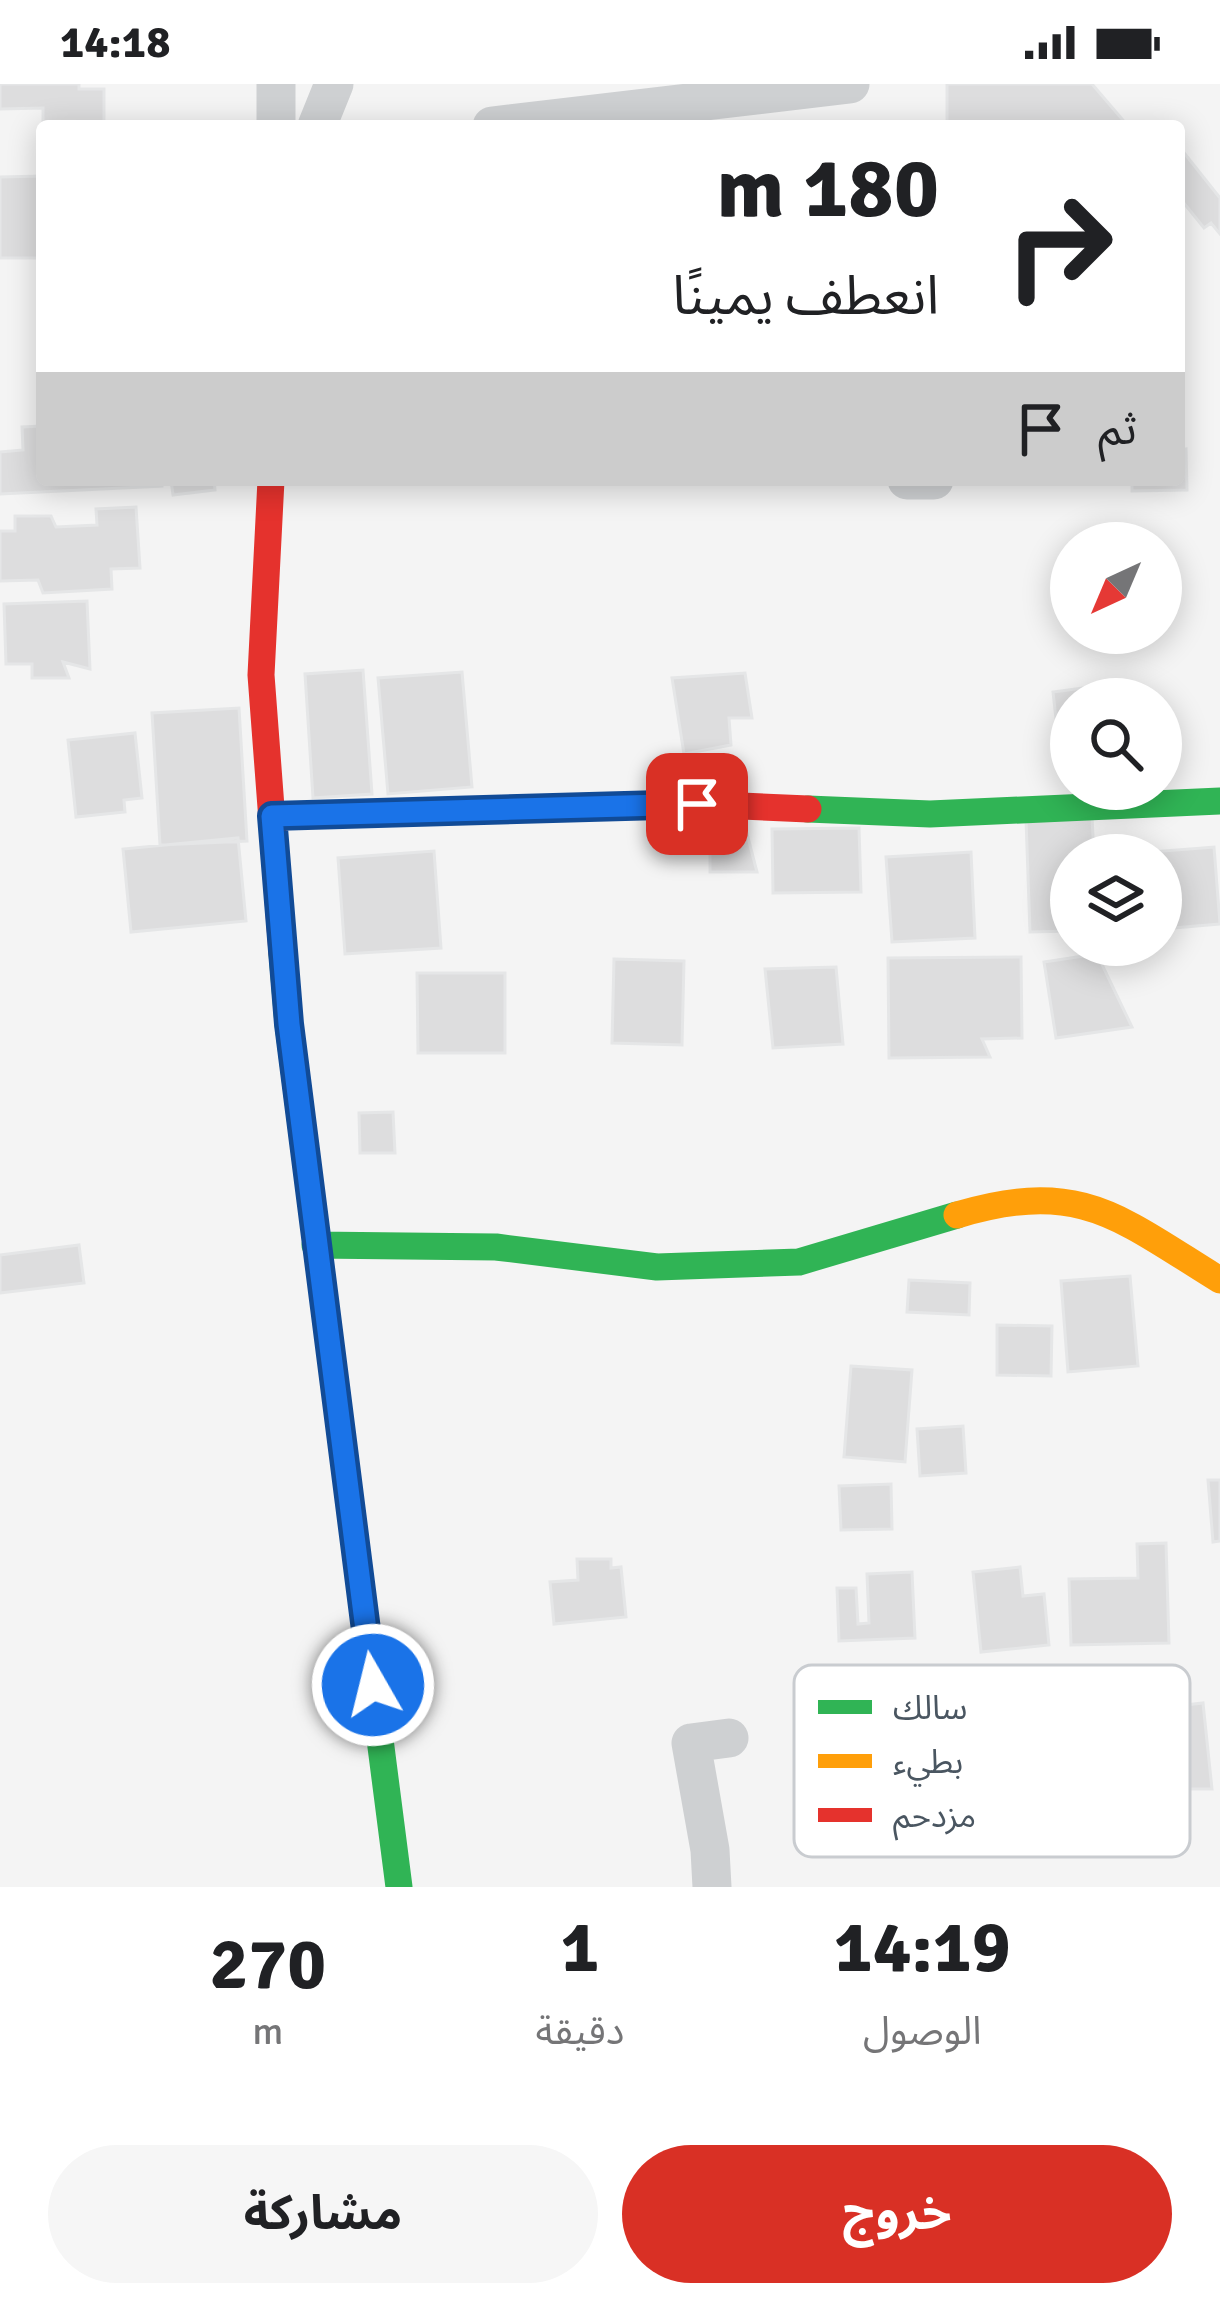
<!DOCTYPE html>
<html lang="ar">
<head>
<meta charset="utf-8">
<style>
	:root { --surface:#fff; --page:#f6f6f6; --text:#202124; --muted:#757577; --accent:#d93025 }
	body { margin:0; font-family:Signika,"Noto Sans Arabic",sans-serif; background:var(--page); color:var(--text); direction:rtl; height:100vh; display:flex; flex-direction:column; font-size:45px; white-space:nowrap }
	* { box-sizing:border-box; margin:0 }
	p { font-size:39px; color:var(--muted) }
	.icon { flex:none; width:66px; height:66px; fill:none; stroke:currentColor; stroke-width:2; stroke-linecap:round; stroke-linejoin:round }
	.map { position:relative; height:1803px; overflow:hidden; direction:ltr }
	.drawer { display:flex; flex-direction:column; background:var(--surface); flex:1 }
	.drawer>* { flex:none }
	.guide { position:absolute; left:36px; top:36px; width:1149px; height:366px; border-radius:12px; box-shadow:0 6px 30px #0003; direction:rtl; background:#fff; color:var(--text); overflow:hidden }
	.needle { width:78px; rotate:224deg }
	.fabs { position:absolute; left:1050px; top:438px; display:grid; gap:24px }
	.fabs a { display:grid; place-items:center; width:132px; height:132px; border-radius:50%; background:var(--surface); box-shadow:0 6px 30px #0003; font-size:60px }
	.pin { position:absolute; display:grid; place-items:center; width:102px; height:102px; color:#fff; margin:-51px; border-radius:24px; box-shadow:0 6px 18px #0006 }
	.me { position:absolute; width:132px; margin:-66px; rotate:352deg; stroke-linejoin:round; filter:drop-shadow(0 0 9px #0008) }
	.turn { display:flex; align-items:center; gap:42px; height:252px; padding:0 48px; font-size:54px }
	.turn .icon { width:156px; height:156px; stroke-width:2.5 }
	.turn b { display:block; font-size:84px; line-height:102px }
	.then { display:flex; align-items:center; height:114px; padding:0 48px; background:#0003; gap:24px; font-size:45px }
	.eta { display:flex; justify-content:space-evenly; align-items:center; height:204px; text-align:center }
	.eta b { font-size:72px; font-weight:700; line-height:84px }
	.button { display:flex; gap:24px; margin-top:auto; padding:24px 48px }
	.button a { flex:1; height:138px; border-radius:72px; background:var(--accent); color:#fff; font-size:48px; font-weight:700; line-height:138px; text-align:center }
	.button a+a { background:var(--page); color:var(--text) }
	.status { display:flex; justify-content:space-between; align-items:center; height:84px; padding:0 60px; background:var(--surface); direction:ltr }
	.status svg { height:33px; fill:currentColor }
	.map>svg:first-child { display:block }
</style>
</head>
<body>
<div class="status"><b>14:18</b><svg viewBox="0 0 49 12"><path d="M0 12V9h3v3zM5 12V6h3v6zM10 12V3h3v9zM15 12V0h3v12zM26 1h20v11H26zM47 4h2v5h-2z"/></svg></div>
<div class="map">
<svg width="1220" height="1803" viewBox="0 0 1220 1803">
	<rect width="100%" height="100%" fill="#f4f4f4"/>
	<path fill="#ddddde" stroke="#e5e6e7" stroke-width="3" d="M 0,0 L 79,0 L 79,5 L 104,5 L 104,42 L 43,42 L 43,24 L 0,25 Z
		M 947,0 L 1092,0 L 1128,42 L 947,42 Z
		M 1181,65 L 1220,114 L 1220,150 L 1211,139 L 1204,144 L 1179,113 Z
		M 42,92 L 42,174 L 0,174 L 0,93 Z
		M 42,342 L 42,396 L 162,396 L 162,402 L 0,410 L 0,368 L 23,366 L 22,343 Z
		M 1186,365 L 1187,406 L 1132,407 L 1132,396 L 1179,396 L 1179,366 Z
		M 171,396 L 214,396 L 215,406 L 173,411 Z
		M 136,423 L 140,484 L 111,485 L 112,505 L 43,509 L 38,496 L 0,497 L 0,447 L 15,447 L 15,432 L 51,432 L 56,443 L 97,441 L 96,425 Z
		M 87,517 L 90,585 L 63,578 L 69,594 L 32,594 L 32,580 L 6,580 L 4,520 Z
		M 363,586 L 372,710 L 313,714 L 305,590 Z
		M 462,588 L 472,703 L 388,710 L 378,594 Z
		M 745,589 L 752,634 L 729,634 L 731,661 L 684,670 L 672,594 Z
		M 1113,600 L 1114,612 L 1130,610 L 1130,615 L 1071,615 L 1071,678 L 1061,679 L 1053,608 Z
		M 239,624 L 247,757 L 160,761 L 152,629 Z
		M 135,649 L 142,714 L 124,716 L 125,728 L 76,733 L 68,656 Z
		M 1092,733 L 1094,771 L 1071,771 L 1071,847 L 1030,848 L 1026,735 Z
		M 696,738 L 744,738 L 757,788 L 710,788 L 710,753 L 696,753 Z
		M 859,744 L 861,808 L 773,809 L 772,745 Z
		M 238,754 L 246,837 L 131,848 L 123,765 Z
		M 1214,763 L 1220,840 L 1161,845 L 1161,771 L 1113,771 Z
		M 434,767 L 441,864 L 345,870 L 338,774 Z
		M 971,768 L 975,854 L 892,858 L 886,773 Z
		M 1097,870 L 1132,943 L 1056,954 L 1044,878 Z
		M 1021,873 L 1022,954 L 982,955 L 990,973 L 889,974 L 888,874 Z
		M 614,875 L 684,877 L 682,961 L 612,959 Z
		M 836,883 L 843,960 L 773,964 L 765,885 Z
		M 417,889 L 505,889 L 505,969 L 418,969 Z
		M 393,1028 L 395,1069 L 360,1069 L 359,1029 Z
		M 79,1161 L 84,1199 L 0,1209 L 0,1171 Z
		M 1130,1192 L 1138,1282 L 1068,1288 L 1061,1197 Z
		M 909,1196 L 970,1199 L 969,1231 L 907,1228 Z
		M 997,1241 L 1052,1242 L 1051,1292 L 997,1291 Z
		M 851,1282 L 912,1286 L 905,1378 L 844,1373 Z
		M 963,1342 L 966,1389 L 920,1392 L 917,1345 Z
		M 1208,1396 L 1220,1396 L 1220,1457 L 1213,1458 Z
		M 891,1400 L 892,1445 L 841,1446 L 839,1402 Z
		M 1166,1459 L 1169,1559 L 1071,1561 L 1069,1495 L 1138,1494 L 1137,1460 Z
		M 577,1475 L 611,1475 L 611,1484 L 621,1483 L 626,1533 L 554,1540 L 550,1498 L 578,1496 Z
		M 1020,1483 L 1023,1512 L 1044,1510 L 1049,1561 L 981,1568 L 973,1488 Z
		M 912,1488 L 915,1554 L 839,1557 L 837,1504 L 856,1504 L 858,1540 L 869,1539 L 867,1490 Z
		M 1203,1619 L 1212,1705 L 1140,1705 L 1124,1628 Z"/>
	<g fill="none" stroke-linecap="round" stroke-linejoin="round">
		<path stroke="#ced0d2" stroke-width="39" d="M 276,0 L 276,42
			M 317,42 L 334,0
			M 492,42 L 850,0
			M 907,396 L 934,396
			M 712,1803 L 710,1766 L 691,1659 L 729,1654"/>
		<path stroke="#30b455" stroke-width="27" d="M 808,725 L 930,730 L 1220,717
			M 282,869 L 288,940 L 399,1803
			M 315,1161 L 496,1163 L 657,1183 L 799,1178 L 957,1131"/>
		<path stroke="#ff9f0a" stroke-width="27" d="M 957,1131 C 1081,1094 1119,1134 1220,1196"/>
		<path stroke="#e5322d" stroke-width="27" d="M 271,396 L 261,591 L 282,869
			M 272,732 L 697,720 L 808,725"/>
	</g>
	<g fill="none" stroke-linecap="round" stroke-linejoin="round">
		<defs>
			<path id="route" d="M 373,1601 L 289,940 L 272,732 L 697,720"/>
		</defs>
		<use href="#route" stroke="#114b97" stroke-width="30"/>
		<use href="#route" stroke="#1a73e8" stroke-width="21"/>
	</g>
	<rect x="794" y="1581" width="396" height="192" rx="18" fill="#fff" stroke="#c9ccd0" stroke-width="3"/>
	<rect x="818" y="1616" width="54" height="14" fill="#30b455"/>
	<rect x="818" y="1670" width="54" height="14" fill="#ff9f0a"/>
	<rect x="818" y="1724" width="54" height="14" fill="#e5322d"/>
	<g font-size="33" fill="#4a5661">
		<text x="893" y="1635">سالك</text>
		<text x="893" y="1689">بطيء</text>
		<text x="893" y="1743">مزدحم</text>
	</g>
</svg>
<div class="fabs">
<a><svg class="needle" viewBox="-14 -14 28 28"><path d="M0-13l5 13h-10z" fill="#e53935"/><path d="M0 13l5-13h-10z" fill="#757577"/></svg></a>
<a><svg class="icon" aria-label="search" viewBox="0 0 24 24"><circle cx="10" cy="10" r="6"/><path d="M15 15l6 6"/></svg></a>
<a><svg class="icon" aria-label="layers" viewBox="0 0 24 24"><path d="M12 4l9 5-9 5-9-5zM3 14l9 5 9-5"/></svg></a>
</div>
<div class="pin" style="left:697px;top:720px;background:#d93025"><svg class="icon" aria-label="arrive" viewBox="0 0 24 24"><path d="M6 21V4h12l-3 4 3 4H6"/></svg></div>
<svg class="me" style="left:373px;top:1601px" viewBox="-20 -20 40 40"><circle r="17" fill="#1a73e8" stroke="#fff" stroke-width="3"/><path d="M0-11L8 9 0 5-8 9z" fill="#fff"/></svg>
<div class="guide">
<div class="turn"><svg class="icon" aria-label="right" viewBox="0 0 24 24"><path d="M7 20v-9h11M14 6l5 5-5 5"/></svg><div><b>180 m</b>انعطف يمينًا</div></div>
<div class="then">ثم<svg class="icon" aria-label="arrive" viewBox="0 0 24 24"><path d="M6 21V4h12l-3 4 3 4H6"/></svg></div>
</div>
</div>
<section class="drawer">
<div class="eta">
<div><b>14:19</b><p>الوصول</p></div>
<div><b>1</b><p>دقيقة</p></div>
<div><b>270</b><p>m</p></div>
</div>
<div class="button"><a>خروج</a><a>مشاركة</a></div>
</section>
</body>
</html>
